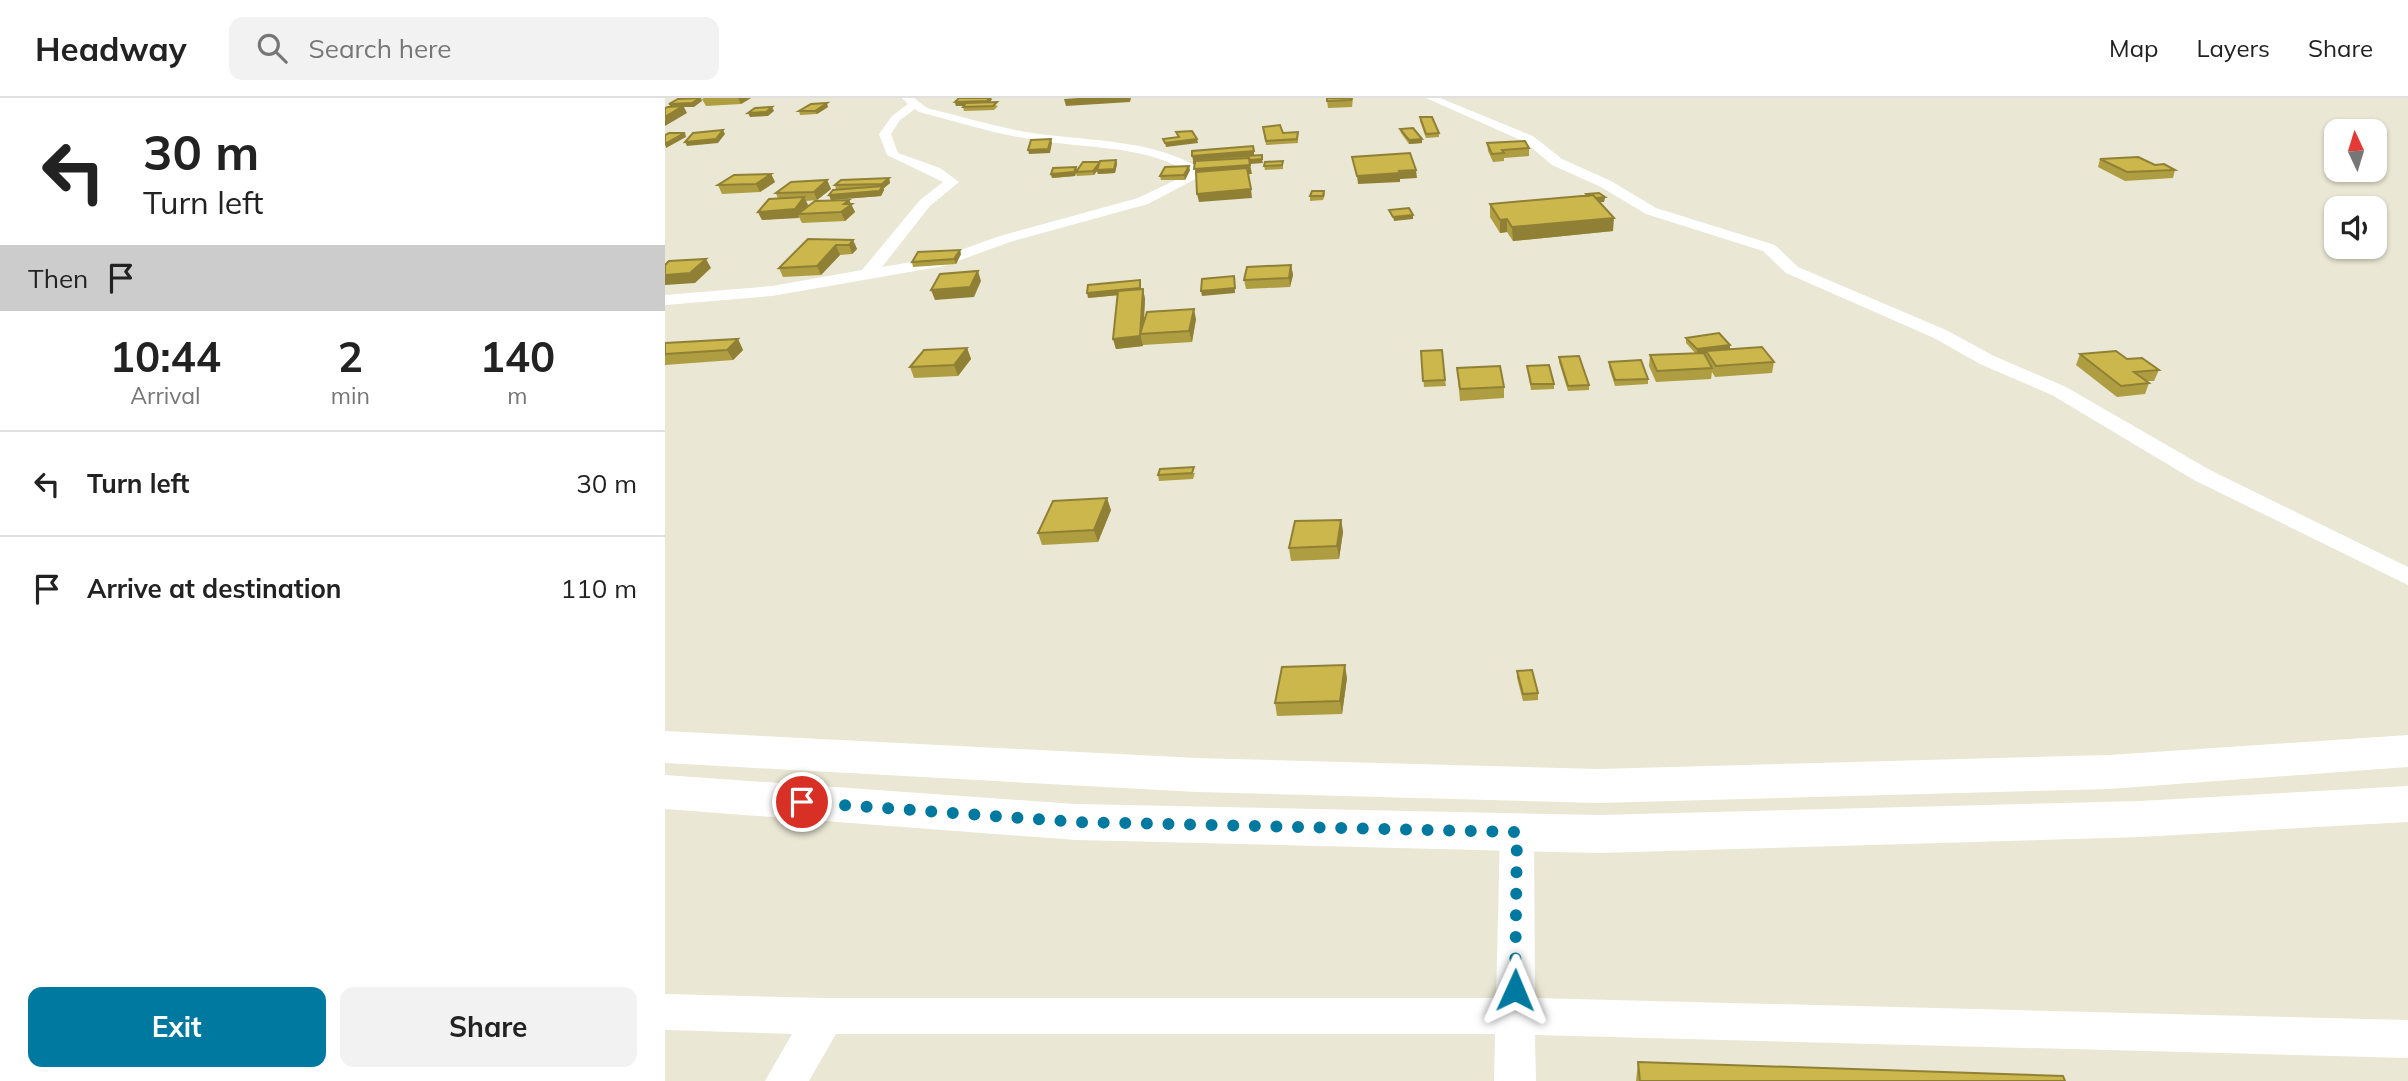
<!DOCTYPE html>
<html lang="en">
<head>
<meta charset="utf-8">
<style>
	:root { --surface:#fff; --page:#f2f2f2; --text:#222; --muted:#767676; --line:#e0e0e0; --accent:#0079a1 }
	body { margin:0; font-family:Mulish,sans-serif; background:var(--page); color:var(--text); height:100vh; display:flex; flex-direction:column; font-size:26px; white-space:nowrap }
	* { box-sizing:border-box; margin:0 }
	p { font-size:23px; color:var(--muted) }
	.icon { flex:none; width:38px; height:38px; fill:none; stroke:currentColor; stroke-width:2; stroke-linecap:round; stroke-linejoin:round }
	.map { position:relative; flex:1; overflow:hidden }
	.details { display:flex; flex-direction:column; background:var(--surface); width:665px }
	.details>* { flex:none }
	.banner { background:#fff; color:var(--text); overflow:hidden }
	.needle { width:46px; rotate:356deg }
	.fabs { position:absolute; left:1659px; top:21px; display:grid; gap:14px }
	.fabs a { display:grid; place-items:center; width:63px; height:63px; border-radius:14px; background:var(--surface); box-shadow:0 2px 5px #0004; font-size:35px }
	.pin { position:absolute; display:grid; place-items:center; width:60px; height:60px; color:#fff; margin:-30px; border:4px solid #fff; border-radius:50%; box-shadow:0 2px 7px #0007 }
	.me { position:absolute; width:77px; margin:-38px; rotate:1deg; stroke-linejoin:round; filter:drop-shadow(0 0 5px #0008) }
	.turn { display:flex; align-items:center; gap:24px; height:147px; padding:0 28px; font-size:32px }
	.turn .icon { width:91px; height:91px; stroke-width:2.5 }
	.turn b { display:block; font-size:49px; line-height:60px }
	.then { display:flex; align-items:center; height:66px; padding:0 28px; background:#0003; gap:14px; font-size:26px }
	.eta { display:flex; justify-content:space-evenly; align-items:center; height:119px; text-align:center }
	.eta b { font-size:42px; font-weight:700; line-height:49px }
	.cta { display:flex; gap:14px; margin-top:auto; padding:14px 28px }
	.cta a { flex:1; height:80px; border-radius:14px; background:var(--accent); color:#fff; font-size:28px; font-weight:700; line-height:80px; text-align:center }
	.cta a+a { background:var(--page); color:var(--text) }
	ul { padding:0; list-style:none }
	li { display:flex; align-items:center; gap:21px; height:105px; padding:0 28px; border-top:2px solid var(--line) }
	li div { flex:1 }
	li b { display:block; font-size:26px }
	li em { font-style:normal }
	header { display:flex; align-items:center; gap:42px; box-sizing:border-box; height:98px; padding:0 35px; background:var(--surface); border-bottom:2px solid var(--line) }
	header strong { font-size:33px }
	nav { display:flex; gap:38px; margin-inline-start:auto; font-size:24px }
	.search { width:490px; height:63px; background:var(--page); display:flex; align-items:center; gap:18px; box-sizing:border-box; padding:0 24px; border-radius:14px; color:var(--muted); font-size:26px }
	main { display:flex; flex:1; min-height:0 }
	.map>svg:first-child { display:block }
</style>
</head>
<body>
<header>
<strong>Headway</strong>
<div class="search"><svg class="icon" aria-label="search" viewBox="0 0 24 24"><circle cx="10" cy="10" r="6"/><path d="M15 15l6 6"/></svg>Search here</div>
<nav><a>Map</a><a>Layers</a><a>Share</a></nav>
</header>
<main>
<section class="details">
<div class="banner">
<div class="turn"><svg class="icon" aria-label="left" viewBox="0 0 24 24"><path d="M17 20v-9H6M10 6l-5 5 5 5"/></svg><div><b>30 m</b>Turn left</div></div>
<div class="then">Then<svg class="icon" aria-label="arrive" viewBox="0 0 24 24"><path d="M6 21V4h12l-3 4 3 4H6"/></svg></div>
</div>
<div class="eta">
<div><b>10:44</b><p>Arrival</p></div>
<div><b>2</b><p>min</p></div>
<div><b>140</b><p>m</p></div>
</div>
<ul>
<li><svg class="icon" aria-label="left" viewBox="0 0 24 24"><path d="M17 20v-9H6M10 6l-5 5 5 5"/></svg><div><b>Turn left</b></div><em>30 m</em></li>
<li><svg class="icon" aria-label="arrive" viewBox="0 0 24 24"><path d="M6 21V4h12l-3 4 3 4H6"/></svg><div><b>Arrive at destination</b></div><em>110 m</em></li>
</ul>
<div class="cta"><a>Exit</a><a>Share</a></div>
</section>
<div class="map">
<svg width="1743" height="983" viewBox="0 0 1743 983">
	<rect width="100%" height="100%" fill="#eae7d4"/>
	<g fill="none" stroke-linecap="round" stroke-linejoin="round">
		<path fill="#fff" fill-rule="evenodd" d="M 237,0 L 249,0 L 262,10 C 295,18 328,28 361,34 C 416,43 483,40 533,69 L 534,79 L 483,106 L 345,144 L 279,168 L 107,198 L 0,207 L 0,197 L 107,188 L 197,172 L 255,102 L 278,84 L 222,57 L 214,36 L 227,18 L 243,6 ZM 250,11 L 254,14 C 289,23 323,34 359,40 C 410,51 475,45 521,73 L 521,77 L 473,100 L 335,138 L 276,159 L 217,169 L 265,108 L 294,84 L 275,70 L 233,55 L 226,36 L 235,22 Z
			M 761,0 L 775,0 L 868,38 L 897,61 L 946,83 L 991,110 L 1110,147 L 1133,169 L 1281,232 L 1329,258 L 1401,289 L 1545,372 L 1743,469 L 1743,487 L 1529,382 L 1387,297 L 1315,266 L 1269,240 L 1121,175 L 1098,153 L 981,116 L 936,89 L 887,67 L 860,44 Z
			M 852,721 L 864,725 L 869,734 L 870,900 L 1743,922 L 1743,960 L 870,937 L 871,983 L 829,983 L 830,936 L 171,936 L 144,983 L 100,983 L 127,936 L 0,932 L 0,896 L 160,900 L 831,900 L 835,734 L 840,725 Z"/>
		<path fill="#fff" fill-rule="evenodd" d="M 0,633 L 532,660 L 933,671 L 1444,657 L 1743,637 L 1743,669 L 1444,691 L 933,705 L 532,694 L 0,665 Z
			M 0,677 L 411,706 L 934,717 L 1475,703 L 1743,688 L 1743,724 L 1475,739 L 934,755 L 411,742 L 0,711 Z"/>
	</g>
	<path fill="#af9d41" d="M 39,0 L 86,0 L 76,6 L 41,8 L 37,1 Z
		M 688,0 L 687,9 L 663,10 L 662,3 Z
		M 327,1 L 324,5 L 333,8 L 329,12 L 299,13 L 298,9 L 299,8 L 291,8 L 290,4 Z
		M 163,9 L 152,16 L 135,17 L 134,13 Z
		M 755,19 L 774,35 L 774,39 L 761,40 L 755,23 Z
		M 598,29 L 633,38 L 633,45 L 601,47 Z
		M 735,31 L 757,41 L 757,45 L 744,46 L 736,35 Z
		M 822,45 L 864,50 L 864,58 L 839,60 L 839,63 L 828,64 L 823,53 Z
		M 1435,61 L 1510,72 L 1508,80 L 1460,83 L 1433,69 Z
		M 451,62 L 452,66 L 450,75 L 433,76 L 432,73 L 429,77 L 412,78 L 411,76 L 410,78 L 387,80 L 386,76 L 411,69 L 412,72 Z
		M 618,63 L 618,71 L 600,72 L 599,68 Z
		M 525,72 L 520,82 L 496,82 L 495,78 Z
		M 106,76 L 110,84 L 95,94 L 57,96 L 53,87 Z
		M 224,80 L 225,85 L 219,90 L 219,92 L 216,98 L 166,102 L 164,97 L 171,91 L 170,87 Z
		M 162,82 L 166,91 L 152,102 L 141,103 L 143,107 L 141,109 L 184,102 L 190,114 L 180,123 L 137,125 L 134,119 L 97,122 L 93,114 L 113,101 L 111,95 Z
		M 659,93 L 660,97 L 658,102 L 645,103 L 645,98 Z
		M 921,96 L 940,99 L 939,104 L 935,104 L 948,133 L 848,143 L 842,134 L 835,135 L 825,119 L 825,106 L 921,98 Z
		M 143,141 L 188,142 L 192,151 L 187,156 L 175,157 L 156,177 L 118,179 L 114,170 Z
		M 296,156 L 291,166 L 248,169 L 247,164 Z
		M 626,167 L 628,177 L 625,189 L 581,191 L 579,182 Z
		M 475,182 L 476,191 L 478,191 L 480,201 L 479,224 L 531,221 L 527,244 L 478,247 L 478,246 L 478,248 L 451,251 L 448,241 L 453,197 L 423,200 Z
		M 1021,240 L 1109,264 L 1107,275 L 1050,279 L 1047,274 L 1046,281 L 991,284 L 984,268 L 985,257 L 1030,255 L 1021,245 Z
		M 73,241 L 78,252 L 68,262 L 0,267 L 0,245 Z
		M 302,250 L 306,261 L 293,278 L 249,280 L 245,269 Z
		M 756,253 L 780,282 L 781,288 L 759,289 Z
		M 1415,256 L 1462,261 L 1494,272 L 1489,283 L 1481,283 L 1484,285 L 1480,296 L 1452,299 L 1411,267 Z
		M 894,259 L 924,287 L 924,292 L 903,293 L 894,264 Z
		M 944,264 L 983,281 L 983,286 L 950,288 L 944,269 Z
		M 862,268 L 889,286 L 889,291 L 866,292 Z
		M 792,270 L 839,289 L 839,300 L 795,303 Z
		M 530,375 L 528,381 L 494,383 L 493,377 Z
		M 446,412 L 433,444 L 377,447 L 373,435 Z
		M 676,422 L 678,434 L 674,461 L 626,463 L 624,450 Z
		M 852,573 L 873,595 L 873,602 L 858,603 L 852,580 Z
		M 682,580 L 677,616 L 612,618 L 610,605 Z
		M 973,964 L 1400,983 L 971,983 Z"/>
	<path fill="#8f8035" d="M 36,0 L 37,3 L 29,9 L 19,9 L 22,15 L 0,28 L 0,19 L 6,10 L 4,6 Z
		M 73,0 L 86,0 L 76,6 Z
		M 324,0 L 326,0 L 327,1 L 323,7 L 291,8 L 290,4 Z
		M 413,0 L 466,0 L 465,4 L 401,8 L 399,1 Z
		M 162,5 L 163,9 L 152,16 L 150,13 Z
		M 107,9 L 109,13 L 103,18 L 85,19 L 83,15 Z
		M 58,32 L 60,36 L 53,45 L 22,48 L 20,44 Z
		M 20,35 L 21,39 L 1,50 L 0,46 Z
		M 386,41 L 387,45 L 385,55 L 364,56 L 363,52 Z
		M 532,41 L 533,45 L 501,49 L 500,45 Z
		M 757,41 L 757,45 L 744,46 L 744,42 Z
		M 589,53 L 589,57 L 528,62 L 527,58 Z
		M 597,61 L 598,65 L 585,66 L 587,76 L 531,79 L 529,65 Z
		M 451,62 L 452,66 L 450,75 L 433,76 L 432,73 L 429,77 L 428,73 L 435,64 Z
		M 524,68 L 525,72 L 520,82 L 519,77 Z
		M 411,69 L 412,73 L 411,74 L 410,78 L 387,80 L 386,76 Z
		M 751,72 L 752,80 L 735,81 L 735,84 L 693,86 L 692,78 Z
		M 106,76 L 110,84 L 95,94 L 91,86 Z
		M 224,80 L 225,85 L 219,90 L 217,86 Z
		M 162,82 L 166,91 L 152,102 L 149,94 Z
		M 218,88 L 219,92 L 216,98 L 166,102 L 164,97 Z
		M 586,91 L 587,100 L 534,104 L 532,96 Z
		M 139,99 L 143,107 L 136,116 L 133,116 L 134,120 L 97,122 L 93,114 Z
		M 940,99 L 939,104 L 927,105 L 927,101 Z
		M 184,102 L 190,114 L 180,123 L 176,114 L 179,106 Z
		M 748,117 L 748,121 L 729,123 L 728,119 Z
		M 949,120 L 948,133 L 848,143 L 847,129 Z
		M 842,121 L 842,134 L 835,135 L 835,122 Z
		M 188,142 L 192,151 L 187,156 L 184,147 Z
		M 171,147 L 175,157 L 156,177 L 152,168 Z
		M 295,152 L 296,156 L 291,166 L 289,161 Z
		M 41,161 L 46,170 L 30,185 L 0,187 L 0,177 Z
		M 626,167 L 628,177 L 625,189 L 624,180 Z
		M 313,173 L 316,183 L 309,199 L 270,202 L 266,192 Z
		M 569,178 L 570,195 L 537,198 L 536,193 Z
		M 475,182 L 476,195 L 423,200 L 422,195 Z
		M 478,191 L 480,201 L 478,236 L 475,236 L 478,248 L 451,251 L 448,241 Z
		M 529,211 L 531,221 L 527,244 L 524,233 Z
		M 73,241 L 78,252 L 68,262 L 62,252 Z
		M 1065,247 L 1065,252 L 1041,253 L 1041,255 L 1032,257 L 1032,251 Z
		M 302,250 L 306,261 L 293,278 L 289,267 Z
		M 442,400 L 446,412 L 433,444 L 429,432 Z
		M 676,422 L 678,434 L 674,461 L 672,448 Z
		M 680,567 L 682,580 L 677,616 L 675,603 Z"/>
	<path fill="#ccb74c" stroke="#8f8035" stroke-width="2" d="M 35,0 L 27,5 L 4,6 L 13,1 Z
		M 294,0 L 324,0 L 322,3 L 290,4 Z
		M 662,0 L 687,0 L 686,2 L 662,3 Z
		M 332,4 L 328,8 L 298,9 L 301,5 Z
		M 162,5 L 150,13 L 134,13 L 146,6 Z
		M 18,8 L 0,19 L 0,10 L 3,9 Z
		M 107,9 L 101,14 L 83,15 L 90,10 Z
		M 755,19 L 767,19 L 774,35 L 761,36 Z
		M 615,27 L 618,35 L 633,34 L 632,41 L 601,43 L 598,29 Z
		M 748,30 L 757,41 L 744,42 L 735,31 Z
		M 58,32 L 51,41 L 20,44 L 28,35 Z
		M 527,33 L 532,41 L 500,45 L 498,41 L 514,39 L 511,34 Z
		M 4,35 L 20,35 L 0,46 L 0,37 Z
		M 386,41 L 383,51 L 363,52 L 366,42 Z
		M 860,43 L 864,50 L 837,52 L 839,55 L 827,56 L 822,45 Z
		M 588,48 L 589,53 L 527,58 L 527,53 Z
		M 745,55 L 751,72 L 734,73 L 735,75 L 692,78 L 687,59 Z
		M 597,57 L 597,61 L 585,62 L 584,60 L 530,63 L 530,65 L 529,65 L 529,61 Z
		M 1473,59 L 1490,67 L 1499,66 L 1510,72 L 1462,74 L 1435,61 Z
		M 584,60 L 585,67 L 529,71 L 530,63 Z
		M 451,62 L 449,71 L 432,72 L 435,63 Z
		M 618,63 L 617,67 L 599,68 L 600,64 Z
		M 418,64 L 435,64 L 428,73 L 411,74 Z
		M 524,68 L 519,77 L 495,78 L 500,69 Z
		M 411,69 L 409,74 L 386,76 L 388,70 Z
		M 582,70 L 586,91 L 532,96 L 531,74 Z
		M 106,76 L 91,86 L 53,87 L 69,77 Z
		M 224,80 L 217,86 L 170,87 L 176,82 Z
		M 162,82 L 149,94 L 111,95 L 126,84 Z
		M 218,88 L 214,93 L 164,97 L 168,92 Z
		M 647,93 L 659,93 L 658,98 L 645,98 Z
		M 934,95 L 940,99 L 931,100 L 928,97 L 923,98 L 921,96 Z
		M 928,97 L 949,120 L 847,129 L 842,121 L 835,122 L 825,106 Z
		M 139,99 L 130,111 L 93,114 L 104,101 Z
		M 184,102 L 179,106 L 187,106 L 176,114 L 133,116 L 150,103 Z
		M 744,110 L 748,117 L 728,119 L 724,112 Z
		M 143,141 L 188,142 L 184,147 L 171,147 L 152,168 L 114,170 Z
		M 295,152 L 289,161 L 247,164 L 253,154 Z
		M 41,161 L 25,175 L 0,177 L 0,167 L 4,163 Z
		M 626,167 L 624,180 L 579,182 L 582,169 Z
		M 313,173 L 305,189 L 266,192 L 275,176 Z
		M 569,178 L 570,190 L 536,193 L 537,181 Z
		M 475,182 L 475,190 L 422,195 L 423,187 Z
		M 478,191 L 475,238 L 448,241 L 453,193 Z
		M 529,211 L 524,233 L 475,236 L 482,214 Z
		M 1054,235 L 1065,247 L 1032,251 L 1021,240 Z
		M 73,241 L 62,252 L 0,256 L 0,245 Z
		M 1097,249 L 1109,264 L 1051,268 L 1041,253 Z
		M 302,250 L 289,267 L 245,269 L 259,252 Z
		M 777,252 L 780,282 L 758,283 L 756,253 Z
		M 1451,253 L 1462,261 L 1477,260 L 1494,272 L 1469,274 L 1484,285 L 1456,288 L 1415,256 Z
		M 1039,255 L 1047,270 L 992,273 L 985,257 Z
		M 914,258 L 924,287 L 903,288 L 894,259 Z
		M 976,262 L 983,281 L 950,282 L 944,264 Z
		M 884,267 L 889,286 L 866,286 L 862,268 Z
		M 835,268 L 839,289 L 795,291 L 792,270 Z
		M 529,369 L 527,375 L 493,377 L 495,371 Z
		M 442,400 L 429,432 L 373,435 L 388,403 Z
		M 676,422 L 672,448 L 624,450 L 630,423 Z
		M 680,567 L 675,603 L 610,605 L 617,569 Z
		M 867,572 L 873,595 L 858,596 L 852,573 Z
		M 973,964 L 1398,978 L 1400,983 L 975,983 Z"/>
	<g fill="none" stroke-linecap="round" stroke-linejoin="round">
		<path stroke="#0079a1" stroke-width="12" stroke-dasharray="0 21.6" d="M 137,704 L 411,724 L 852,734 L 850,892"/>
	</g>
</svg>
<div class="fabs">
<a><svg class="needle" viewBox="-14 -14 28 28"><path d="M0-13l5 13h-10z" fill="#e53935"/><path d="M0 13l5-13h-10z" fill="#767676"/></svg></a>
<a><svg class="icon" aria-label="sound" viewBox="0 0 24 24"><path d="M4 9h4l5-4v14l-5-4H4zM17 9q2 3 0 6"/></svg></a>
</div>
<div class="pin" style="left:137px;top:704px;background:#d93025"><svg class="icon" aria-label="arrive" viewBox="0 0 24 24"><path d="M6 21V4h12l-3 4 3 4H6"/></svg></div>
<svg class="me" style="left:850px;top:892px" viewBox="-20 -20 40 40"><path d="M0-17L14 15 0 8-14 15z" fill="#0079a1" stroke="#fff" stroke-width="4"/></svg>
</div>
</main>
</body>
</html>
